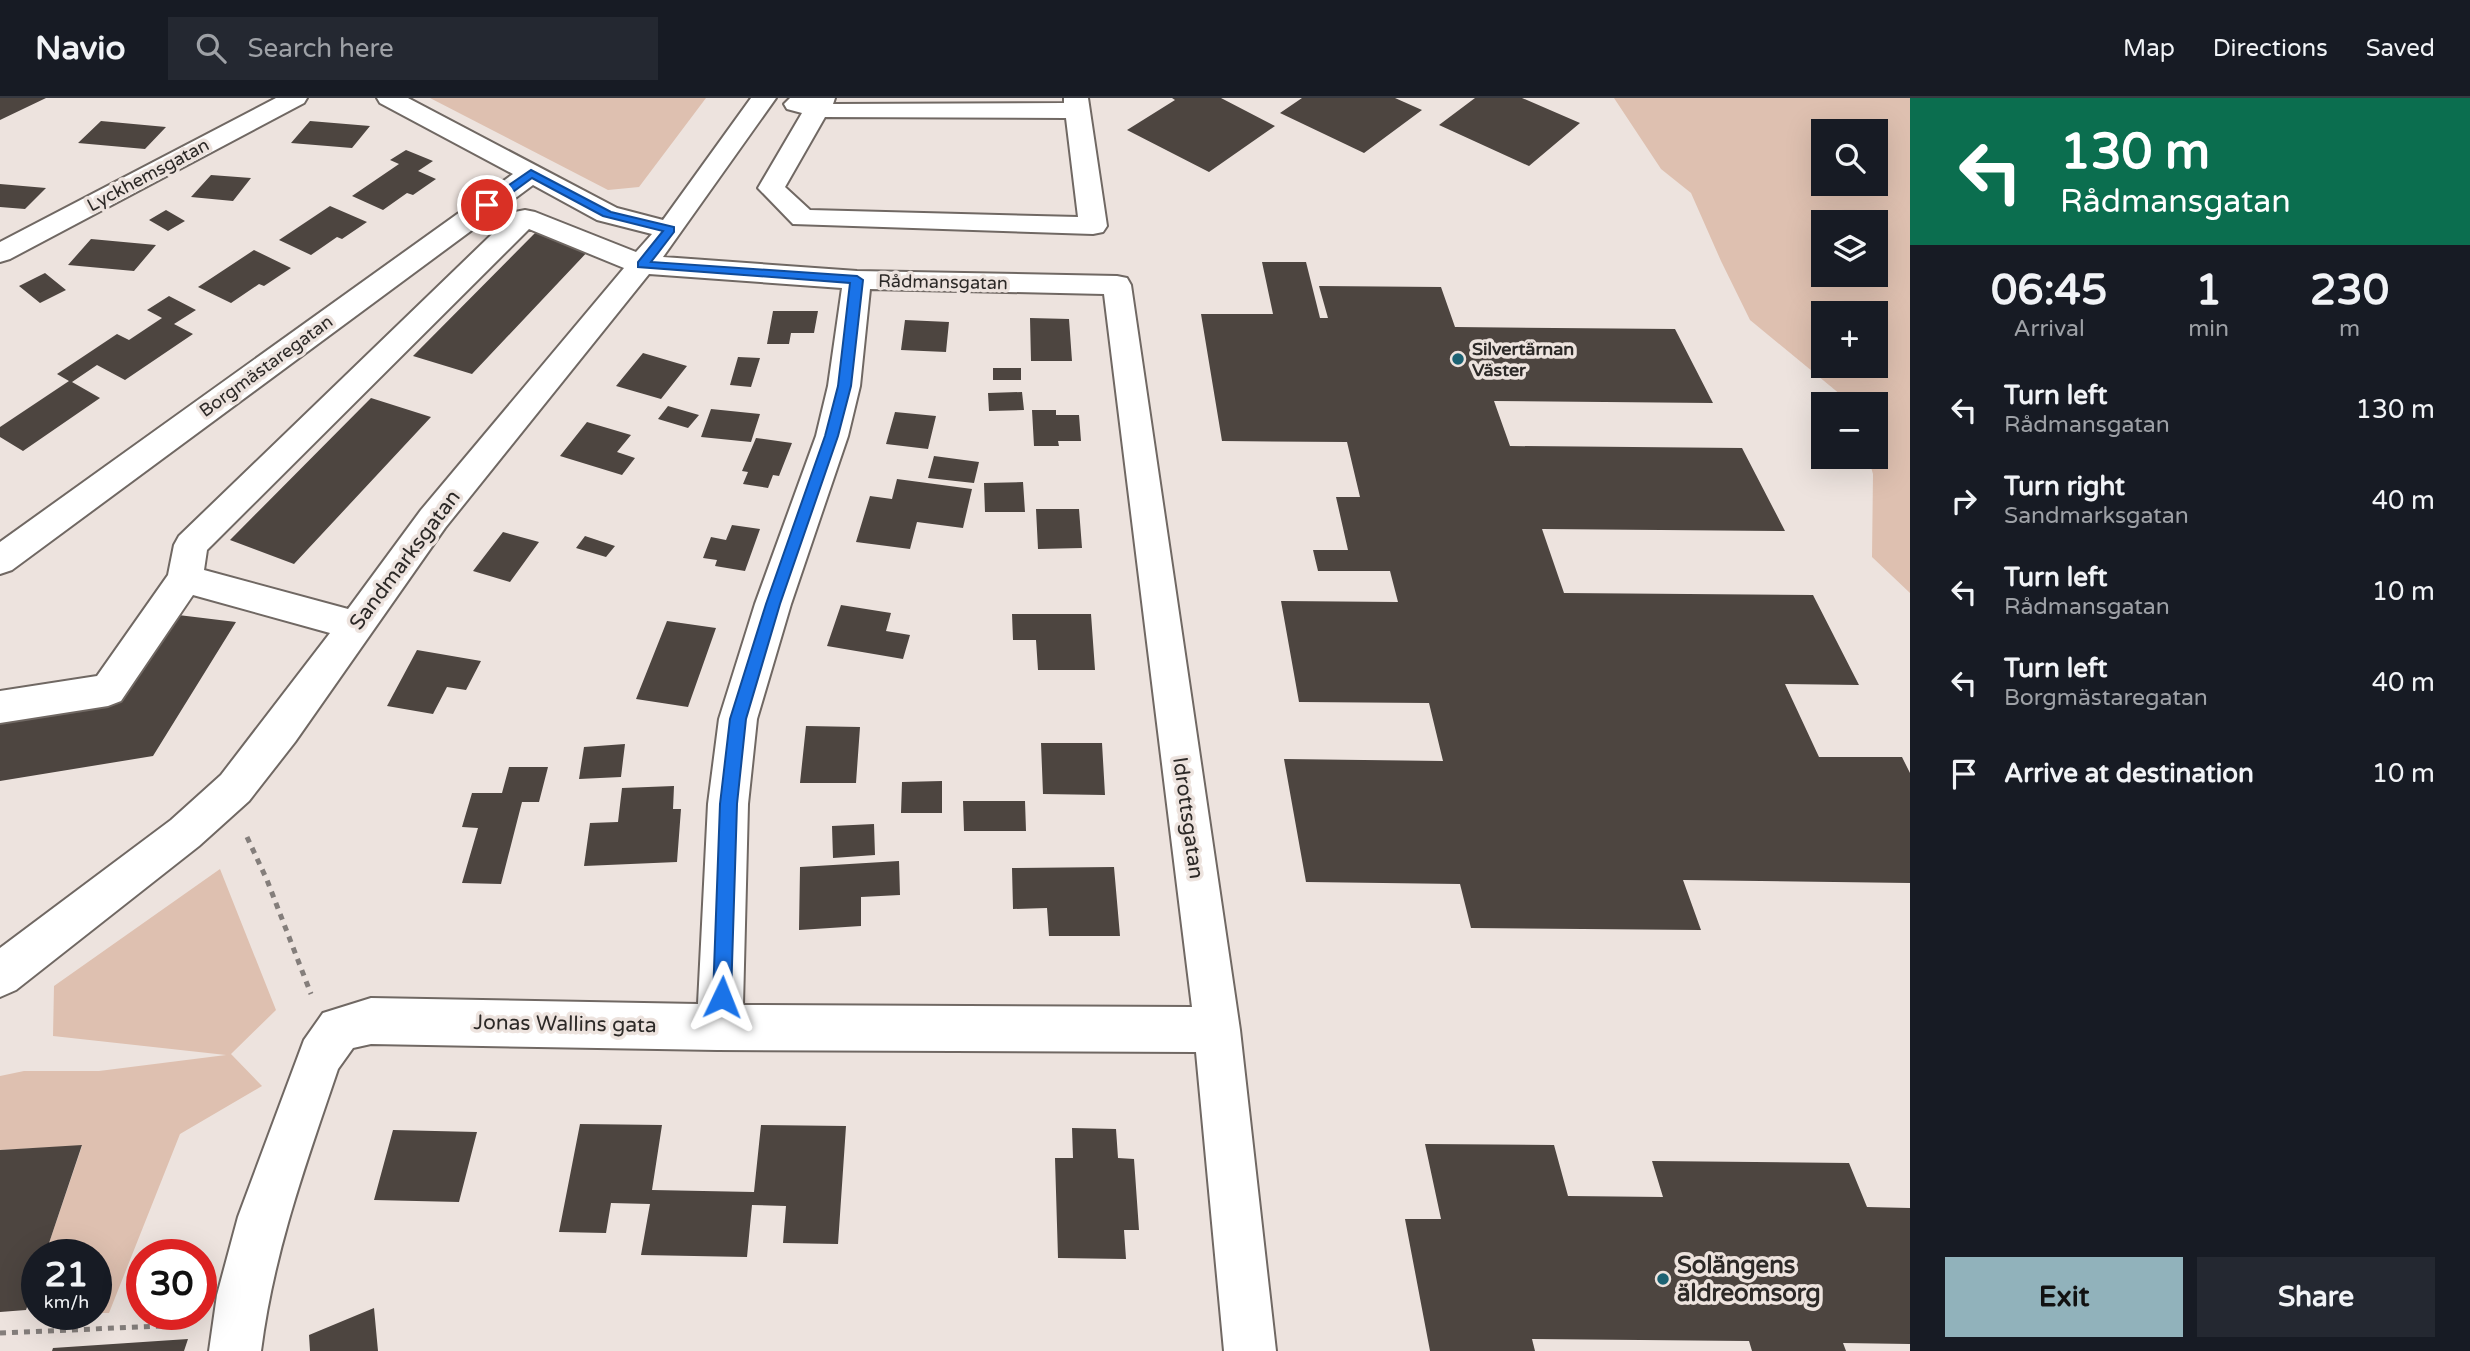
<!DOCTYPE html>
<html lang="en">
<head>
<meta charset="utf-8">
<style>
	:root { --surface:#171b24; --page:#242831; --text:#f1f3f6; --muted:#9ea1a6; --line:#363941; --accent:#91b2bb }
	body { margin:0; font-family:"Varela Round",sans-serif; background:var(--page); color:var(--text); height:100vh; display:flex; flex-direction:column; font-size:26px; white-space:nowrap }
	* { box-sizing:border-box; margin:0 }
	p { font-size:23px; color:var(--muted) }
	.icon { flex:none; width:38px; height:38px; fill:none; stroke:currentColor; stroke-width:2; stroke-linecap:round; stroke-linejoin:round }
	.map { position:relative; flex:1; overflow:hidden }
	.drawer { display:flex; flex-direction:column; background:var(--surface); width:560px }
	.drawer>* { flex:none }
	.hud { background:#0b6e4f; color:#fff; overflow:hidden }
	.buttons { position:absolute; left:1811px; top:21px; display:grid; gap:14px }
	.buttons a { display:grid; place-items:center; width:77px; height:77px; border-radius:0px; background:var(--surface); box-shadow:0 7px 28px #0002; font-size:35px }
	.speed { position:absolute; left:21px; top:1141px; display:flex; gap:14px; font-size:35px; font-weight:700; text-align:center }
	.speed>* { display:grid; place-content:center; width:91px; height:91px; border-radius:50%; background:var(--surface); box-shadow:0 7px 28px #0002; line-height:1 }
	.speed small { font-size:18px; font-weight:400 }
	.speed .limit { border:10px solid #d22; background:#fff; color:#111 }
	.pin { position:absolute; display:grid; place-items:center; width:60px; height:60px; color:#fff; margin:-30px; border:4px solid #fff; border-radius:50%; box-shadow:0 2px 7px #0007 }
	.me { position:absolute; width:77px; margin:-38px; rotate:2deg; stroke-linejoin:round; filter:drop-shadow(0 0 5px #0008) }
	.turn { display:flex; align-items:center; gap:24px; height:147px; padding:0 35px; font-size:32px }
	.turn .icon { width:91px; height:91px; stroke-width:2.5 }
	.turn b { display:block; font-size:49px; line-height:60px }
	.eta { display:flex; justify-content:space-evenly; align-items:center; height:119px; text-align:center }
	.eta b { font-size:42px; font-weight:700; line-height:49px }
	.primary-button { display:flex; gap:14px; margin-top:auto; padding:14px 35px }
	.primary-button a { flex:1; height:80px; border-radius:0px; background:var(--accent); color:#111; font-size:28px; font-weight:700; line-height:80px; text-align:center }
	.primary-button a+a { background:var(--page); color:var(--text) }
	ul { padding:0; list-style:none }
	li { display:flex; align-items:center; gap:21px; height:91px; padding:0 35px }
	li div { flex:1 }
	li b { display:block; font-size:26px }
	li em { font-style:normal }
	header { display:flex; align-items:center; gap:42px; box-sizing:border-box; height:98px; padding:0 35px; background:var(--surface); border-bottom:2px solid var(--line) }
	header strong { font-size:33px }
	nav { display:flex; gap:38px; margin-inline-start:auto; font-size:24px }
	.search { width:490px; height:63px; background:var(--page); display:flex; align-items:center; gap:18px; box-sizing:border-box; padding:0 24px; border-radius:0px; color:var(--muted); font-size:26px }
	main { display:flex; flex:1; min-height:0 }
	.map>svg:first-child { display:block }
</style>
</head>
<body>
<header>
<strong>Navio</strong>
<div class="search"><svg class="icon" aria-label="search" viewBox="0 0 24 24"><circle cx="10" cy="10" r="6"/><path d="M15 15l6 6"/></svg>Search here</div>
<nav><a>Map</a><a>Directions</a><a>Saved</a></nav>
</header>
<main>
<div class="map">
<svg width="1910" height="1253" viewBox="0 0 1910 1253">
	<rect width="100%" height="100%" fill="#ede3de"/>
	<path fill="#dec0b0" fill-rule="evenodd" d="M 430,0 L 706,0 L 639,89 L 608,92 Z
		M 1614,0 L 1910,0 L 1910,495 L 1872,459 L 1873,376 L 1868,359 L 1876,359 L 1876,306 L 1852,306 L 1750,222 L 1721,163 L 1691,95 L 1661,71 ZM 1876,33 L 1876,86 L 1824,86 L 1824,33 ZM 1824,124 L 1876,124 L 1876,177 L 1824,177 ZM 1876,215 L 1876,268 L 1824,268 L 1824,215 Z
		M 220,771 L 276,912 L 231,956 L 262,988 L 180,1036 L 109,1215 L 96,1215 L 96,1157 L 45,1157 L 82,1048 L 0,1052 L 0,978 L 24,973 L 99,973 L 226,957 L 53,938 L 54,888 Z"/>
	<path fill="#4d4540" d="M 0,0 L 46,0 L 0,22 Z
		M 1172,0 L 1221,0 L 1275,28 L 1209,74 L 1127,32 L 1175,2 Z
		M 1302,0 L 1395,0 L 1422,12 L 1364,55 L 1280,15 Z
		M 1475,0 L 1522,0 L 1580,25 L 1529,68 L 1439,27 Z
		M 101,23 L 166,29 L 145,51 L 78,45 Z
		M 310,23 L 370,28 L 352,50 L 291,45 Z
		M 406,52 L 433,63 L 418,73 L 436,81 L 413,97 L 407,95 L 383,112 L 352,98 L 399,66 L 390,62 Z
		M 211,77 L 251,80 L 233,103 L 191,99 Z
		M 0,86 L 46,90 L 25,111 L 0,109 Z
		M 330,108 L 367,124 L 342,141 L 337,139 L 311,157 L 279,142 Z
		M 166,112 L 185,123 L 168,133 L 149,122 Z
		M 536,134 L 592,149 L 472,276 L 413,258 Z
		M 91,141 L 156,147 L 134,173 L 68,167 Z
		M 254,152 L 291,170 L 264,188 L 259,186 L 231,205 L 198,189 Z
		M 1262,164 L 1306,164 L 1320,220 L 1328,220 L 1319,188 L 1441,189 L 1455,229 L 1675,231 L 1713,305 L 1494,303 L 1510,348 L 1742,350 L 1785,433 L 1542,431 L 1564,495 L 1813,497 L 1859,587 L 1785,586 L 1819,659 L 1902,659 L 1910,675 L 1910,785 L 1683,782 L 1701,832 L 1471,830 L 1460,786 L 1306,784 L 1284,661 L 1443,663 L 1429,605 L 1299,604 L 1281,503 L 1398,504 L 1390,473 L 1318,473 L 1313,452 L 1348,452 L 1336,399 L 1360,399 L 1347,344 L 1222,343 L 1201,216 L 1273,216 Z
		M 45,175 L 66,192 L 40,205 L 19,188 Z
		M 169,198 L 196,212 L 174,226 L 193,236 L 125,282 L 97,267 L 72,284 L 100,300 L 23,353 L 0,339 L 0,329 L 69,283 L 57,276 L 117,236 L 129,242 L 162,220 L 147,212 Z
		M 773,213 L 818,213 L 814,235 L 791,235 L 789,246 L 767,246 Z
		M 1030,220 L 1069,221 L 1072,263 L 1031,263 Z
		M 905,222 L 949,224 L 946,254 L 901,252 Z
		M 643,255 L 687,268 L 661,301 L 616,288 Z
		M 738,259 L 760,260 L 751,289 L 730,287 Z
		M 993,270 L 1021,270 L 1021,282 L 993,282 Z
		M 1022,294 L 1024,312 L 989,313 L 988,295 Z
		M 371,300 L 431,319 L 294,466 L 230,442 Z
		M 668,308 L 699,317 L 688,330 L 658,321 Z
		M 711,311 L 760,316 L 751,344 L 701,339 Z
		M 1032,312 L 1056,312 L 1056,317 L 1079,317 L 1081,343 L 1058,343 L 1059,348 L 1034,348 Z
		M 895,314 L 936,318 L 928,351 L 886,346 Z
		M 587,324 L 631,337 L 617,354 L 635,360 L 622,377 L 560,358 Z
		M 756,340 L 792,345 L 779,378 L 773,377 L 768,390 L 743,386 L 748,374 L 742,373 Z
		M 934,358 L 979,364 L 974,385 L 928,380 Z
		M 897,381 L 972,391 L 963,430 L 917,424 L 910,451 L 856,444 L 870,398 L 892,401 Z
		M 1023,384 L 1025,414 L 985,414 L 984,385 Z
		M 1036,411 L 1079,411 L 1082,450 L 1038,451 Z
		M 732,427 L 760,431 L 745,473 L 715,468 L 717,462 L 703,460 L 711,439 L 726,442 Z
		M 503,434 L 539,444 L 510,484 L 473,473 Z
		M 585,438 L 615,448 L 606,459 L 576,450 Z
		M 841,507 L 891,515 L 886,533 L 910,537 L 903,561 L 827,548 Z
		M 170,516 L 236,524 L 153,658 L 0,683 L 0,621 L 112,603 Z
		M 1012,516 L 1091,516 L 1095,572 L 1038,572 L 1036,542 L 1013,542 Z
		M 667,523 L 716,530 L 688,609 L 636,601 Z
		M 417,552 L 481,563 L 466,592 L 447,589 L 433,616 L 387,608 Z
		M 806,628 L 860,629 L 856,685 L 800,685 Z
		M 1041,645 L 1102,645 L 1105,697 L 1043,696 Z
		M 625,646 L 621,679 L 579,681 L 584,649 Z
		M 509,669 L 548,669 L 539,704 L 522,704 L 501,786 L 462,785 L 478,730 L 462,729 L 472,695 L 502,695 Z
		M 942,683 L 942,715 L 901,715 L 902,684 Z
		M 674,688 L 673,711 L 681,711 L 677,764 L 584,768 L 590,725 L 618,724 L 622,690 Z
		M 963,703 L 1025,703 L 1026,733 L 964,733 Z
		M 874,726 L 875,757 L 833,760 L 832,728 Z
		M 899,763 L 900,797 L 861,799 L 861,828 L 799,832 L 800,769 Z
		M 1114,769 L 1120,838 L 1049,838 L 1047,810 L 1013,811 L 1012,770 Z
		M 580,1026 L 662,1027 L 652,1092 L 754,1094 L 761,1027 L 846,1028 L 838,1146 L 783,1145 L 786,1108 L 752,1107 L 747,1159 L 641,1157 L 650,1106 L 611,1105 L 606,1135 L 559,1134 Z
		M 1072,1030 L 1116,1031 L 1118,1060 L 1134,1061 L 1139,1132 L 1124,1132 L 1126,1161 L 1058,1160 L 1055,1060 L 1073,1060 Z
		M 393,1032 L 477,1034 L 459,1104 L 374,1102 Z
		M 1425,1046 L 1554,1047 L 1568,1098 L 1663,1099 L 1652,1063 L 1849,1065 L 1867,1109 L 1910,1110 L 1910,1246 L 1843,1245 L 1846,1253 L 1752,1253 L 1749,1243 L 1532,1241 L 1535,1253 L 1430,1253 L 1405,1121 L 1441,1121 Z
		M 82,1047 L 45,1157 L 37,1157 L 37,1181 L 26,1212 L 0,1214 L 0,1052 Z
		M 374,1210 L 378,1253 L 310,1253 L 309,1237 Z
		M 188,1241 L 184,1253 L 52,1253 L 53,1250 Z"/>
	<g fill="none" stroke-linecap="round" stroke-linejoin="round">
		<defs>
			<path id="minor" d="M 276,0 L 307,0 L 304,5 L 10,161 L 0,164 L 0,144 Z
				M 377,0 L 408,0 L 617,110 L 663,122 L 751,0 L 776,0 L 663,159 L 857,173 L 1117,178 L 1127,180 L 1131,187 L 1240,932 L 1276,1253 L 1224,1253 L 1196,954 L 717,952 L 371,946 L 353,950 L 338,971 C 306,1066 274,1152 261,1253 L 209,1253 L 217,1197 L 238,1119 L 304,942 L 323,915 L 371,900 L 698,906 L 708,706 L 719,621 L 755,506 L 816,338 L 828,288 L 842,190 L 649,176 L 445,430 L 295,644 L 249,703 L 199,748 L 16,892 L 0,899 L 0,850 L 171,722 L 221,677 L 330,535 L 193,497 L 121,603 L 108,608 L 0,625 L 0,593 L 97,578 L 168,477 L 174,447 L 179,438 L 515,114 L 525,112 L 535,114 L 636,154 L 652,136 L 597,122 L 533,87 L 12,472 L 0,476 L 0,444 L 513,76 L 380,5 ZM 529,131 L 624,170 L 421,412 L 348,511 L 204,472 L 207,452 ZM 870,191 L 1104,196 L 1192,909 L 743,907 L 748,706 L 757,621 L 791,506 L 848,338 L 860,288 Z
				M 790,0 L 835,0 L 833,6 L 1064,5 L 1064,0 L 1088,0 L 1107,128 L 1103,134 L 1093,136 L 793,126 L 758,90 L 802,15 L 787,11 L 784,6 ZM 825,19 L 1066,20 L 1078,119 L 810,112 L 785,89 Z"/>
		</defs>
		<use href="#minor" stroke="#706863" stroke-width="4"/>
		<path stroke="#847e7b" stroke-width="5" stroke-dasharray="6 6" stroke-linecap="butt" d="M 247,739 L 267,782 L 311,896
			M 0,1235 L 186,1227"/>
		<use href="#minor" fill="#fff" fill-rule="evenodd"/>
	</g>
	<path fill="#1a73e8" stroke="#114b97" stroke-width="2" d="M 531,72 L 611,114 L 674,129 L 674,134 L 651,164 L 857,178 L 863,182 L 851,288 L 838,338 L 780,506 L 746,621 L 737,706 L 731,899 L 729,906 L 722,908 L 716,906 L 713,899 L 720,706 L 730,621 L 766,506 L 825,338 L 838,288 L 850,185 L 638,169 L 638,164 L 663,133 L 603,118 L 532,80 L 491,110 L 483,110 L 483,105 Z"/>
	<g fill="#1c6273" stroke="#ede3de" stroke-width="2.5">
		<circle cx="1458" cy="261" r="7"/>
		<circle cx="1663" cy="1181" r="7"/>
	</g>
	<g text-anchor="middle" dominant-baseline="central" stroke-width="7" stroke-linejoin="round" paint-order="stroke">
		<g font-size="18" fill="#2c2927" stroke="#ede3de">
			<text transform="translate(148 77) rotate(-28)">Lyckhemsgatan</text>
			<text transform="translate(943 184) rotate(1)">Rådmansgatan</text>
			<text transform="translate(266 268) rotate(-36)">Borgmästaregatan</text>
		</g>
		<g font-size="18" font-weight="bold" fill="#2c2927" stroke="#ede3de" text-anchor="start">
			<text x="1472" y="251">Silvertärnan<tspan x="1472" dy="21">Väster</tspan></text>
		</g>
		<g font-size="21" fill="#2c2927" stroke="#ede3de">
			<text transform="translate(405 462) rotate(-53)">Sandmarksgatan</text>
			<text transform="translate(1188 720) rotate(82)">Idrottsgatan</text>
			<text transform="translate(565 926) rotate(1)">Jonas Wallins gata</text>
		</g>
		<g font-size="24" font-weight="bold" fill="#2c2927" stroke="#ede3de" text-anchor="start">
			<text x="1677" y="1167">Solängens<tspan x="1677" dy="28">äldreomsorg</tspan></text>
		</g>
	</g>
</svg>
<div class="buttons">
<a><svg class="icon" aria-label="search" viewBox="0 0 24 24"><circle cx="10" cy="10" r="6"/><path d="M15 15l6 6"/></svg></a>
<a><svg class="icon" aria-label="layers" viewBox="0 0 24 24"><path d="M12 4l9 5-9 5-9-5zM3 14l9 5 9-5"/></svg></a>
<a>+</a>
<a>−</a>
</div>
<div class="speed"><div>21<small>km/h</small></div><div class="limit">30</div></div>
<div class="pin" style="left:487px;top:107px;background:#d93025"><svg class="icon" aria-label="arrive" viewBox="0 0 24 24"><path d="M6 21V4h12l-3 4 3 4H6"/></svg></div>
<svg class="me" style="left:722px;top:899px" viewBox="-20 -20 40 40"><path d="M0-17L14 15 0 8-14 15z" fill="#1a73e8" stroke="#fff" stroke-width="4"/></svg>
</div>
<section class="drawer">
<div class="hud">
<div class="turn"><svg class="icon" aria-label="left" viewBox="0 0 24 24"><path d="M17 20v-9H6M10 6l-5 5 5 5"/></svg><div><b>130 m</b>Rådmansgatan</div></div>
</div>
<div class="eta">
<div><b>06:45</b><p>Arrival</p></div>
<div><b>1</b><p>min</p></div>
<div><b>230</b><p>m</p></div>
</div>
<ul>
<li><svg class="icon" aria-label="left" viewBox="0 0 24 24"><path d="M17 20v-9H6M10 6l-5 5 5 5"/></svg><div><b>Turn left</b><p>Rådmansgatan</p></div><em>130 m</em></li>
<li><svg class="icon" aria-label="right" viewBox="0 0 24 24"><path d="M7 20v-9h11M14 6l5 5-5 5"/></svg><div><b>Turn right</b><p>Sandmarksgatan</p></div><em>40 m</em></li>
<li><svg class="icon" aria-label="left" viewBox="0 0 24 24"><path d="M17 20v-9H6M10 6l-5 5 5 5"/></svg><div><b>Turn left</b><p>Rådmansgatan</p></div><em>10 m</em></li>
<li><svg class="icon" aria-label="left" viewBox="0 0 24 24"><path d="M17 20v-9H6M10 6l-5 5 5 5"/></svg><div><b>Turn left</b><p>Borgmästaregatan</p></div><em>40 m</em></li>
<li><svg class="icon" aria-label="arrive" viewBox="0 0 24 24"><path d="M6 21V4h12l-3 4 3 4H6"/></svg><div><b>Arrive at destination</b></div><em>10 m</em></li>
</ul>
<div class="primary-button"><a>Exit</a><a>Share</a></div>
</section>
</main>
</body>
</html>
